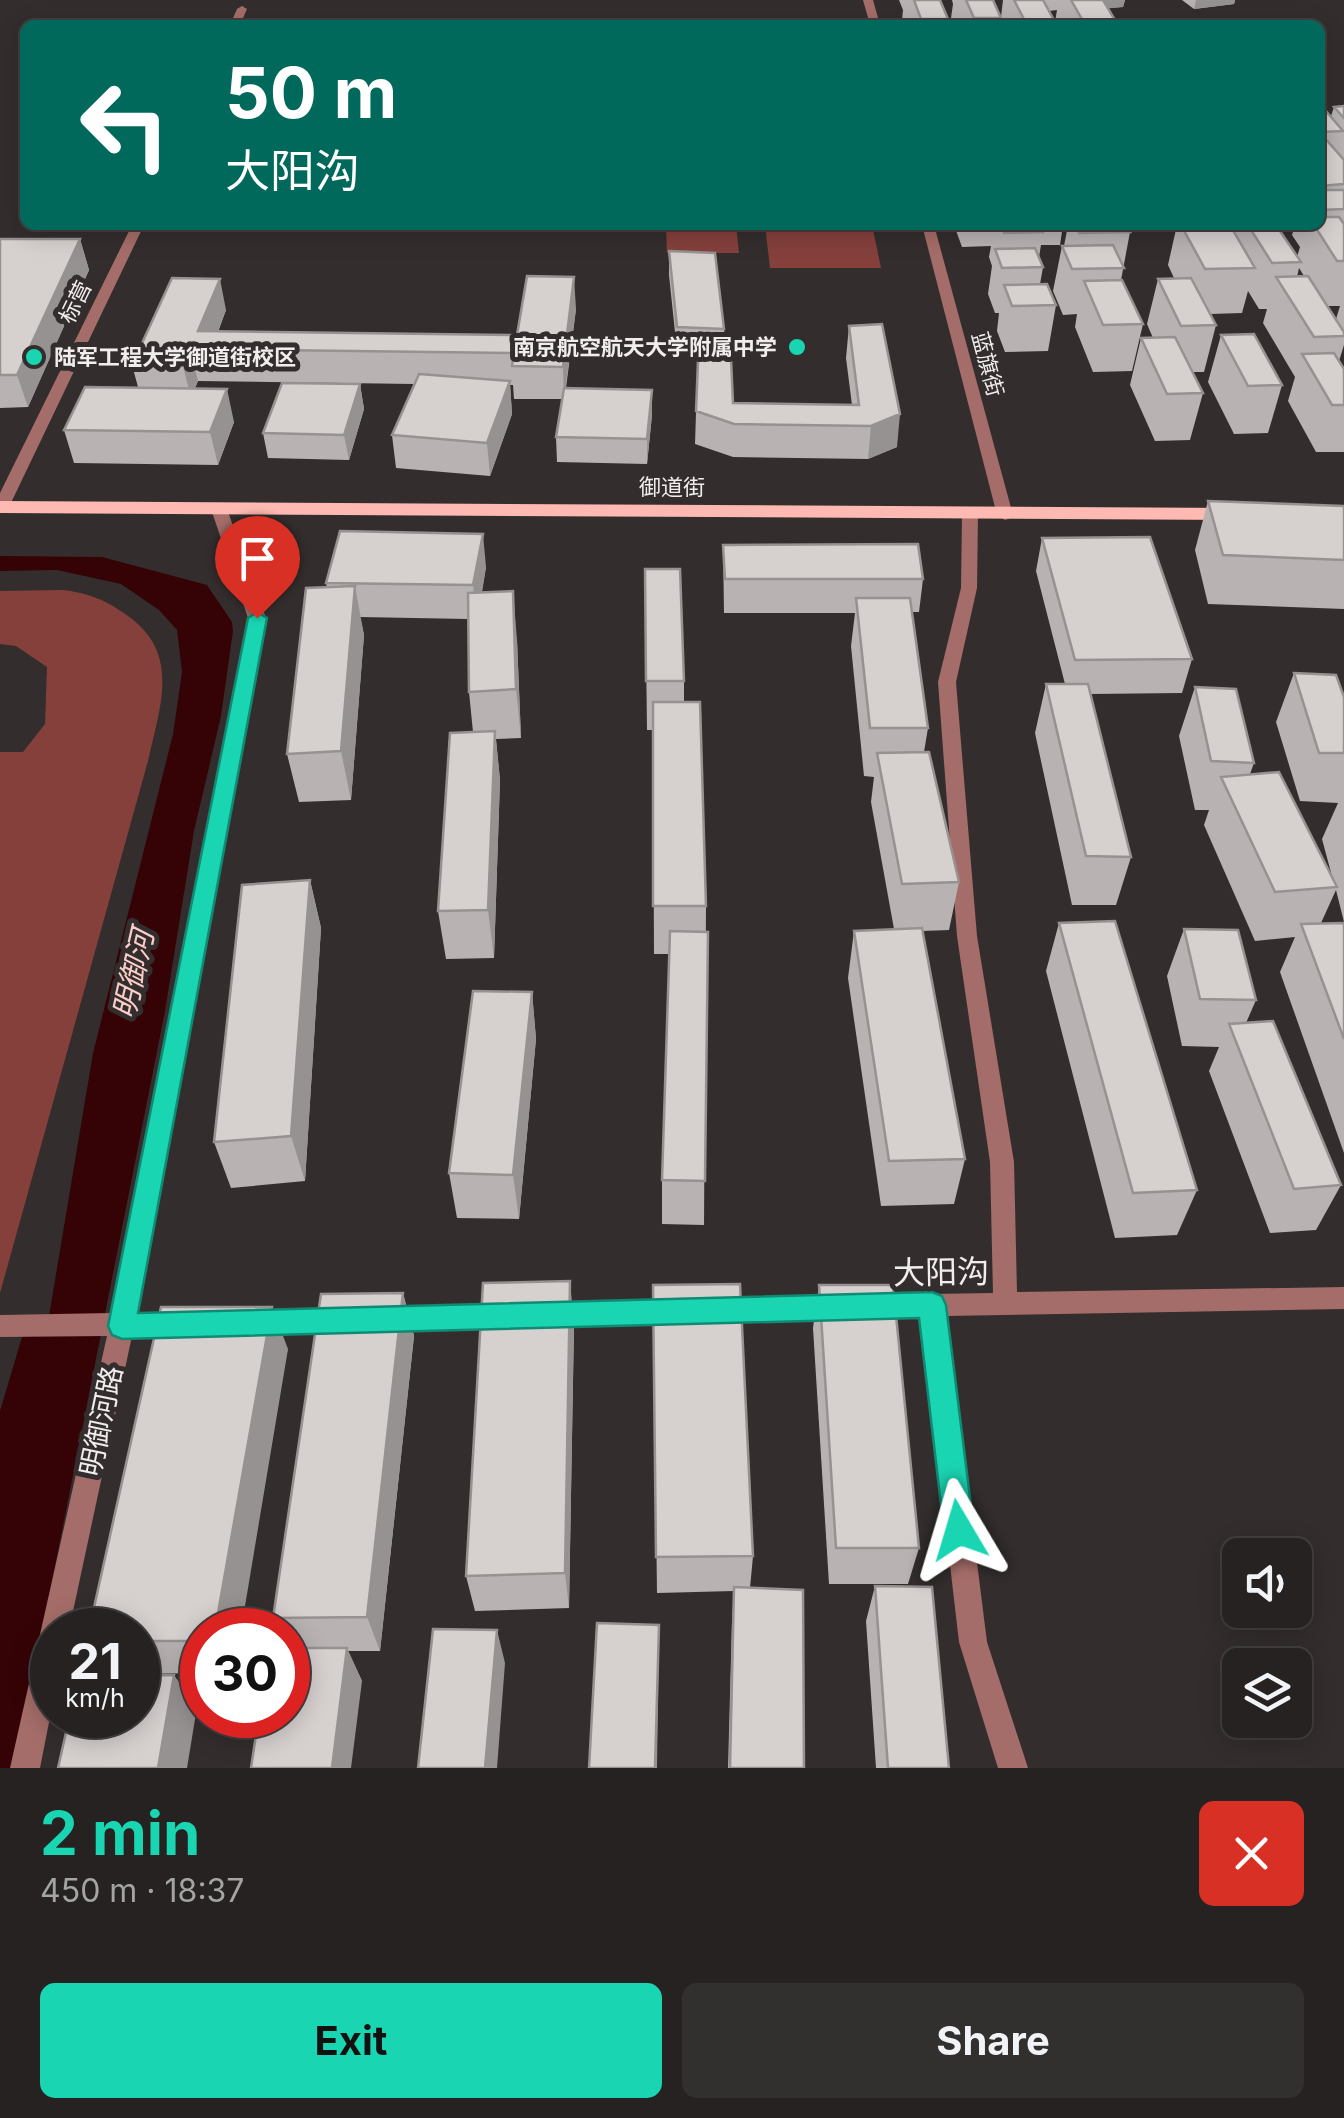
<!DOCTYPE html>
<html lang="en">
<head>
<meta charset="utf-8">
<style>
	:root { --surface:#262222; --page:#322f2f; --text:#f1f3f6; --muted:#a4a4a5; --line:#423f40; --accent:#1ad5b2 }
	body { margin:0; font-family:Inter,"Noto Sans SC",sans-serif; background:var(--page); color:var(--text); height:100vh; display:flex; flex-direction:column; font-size:38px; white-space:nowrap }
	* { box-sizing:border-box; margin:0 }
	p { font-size:32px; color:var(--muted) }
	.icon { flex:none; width:55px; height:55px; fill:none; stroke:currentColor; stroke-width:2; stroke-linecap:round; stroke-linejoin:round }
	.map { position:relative; height:1768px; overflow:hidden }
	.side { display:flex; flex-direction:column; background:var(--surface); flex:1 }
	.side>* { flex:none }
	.hud { position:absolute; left:20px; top:20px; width:1305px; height:210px; border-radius:15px; box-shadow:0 5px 25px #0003,0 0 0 2px var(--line); background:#00695c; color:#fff; overflow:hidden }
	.tools { position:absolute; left:1222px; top:1538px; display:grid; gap:20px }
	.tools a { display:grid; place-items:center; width:90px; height:90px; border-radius:15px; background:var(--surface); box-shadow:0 5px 25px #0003,0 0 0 2px var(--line); font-size:50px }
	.speed { position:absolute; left:30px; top:1608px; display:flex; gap:20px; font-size:50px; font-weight:700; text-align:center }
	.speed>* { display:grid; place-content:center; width:130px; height:130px; border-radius:50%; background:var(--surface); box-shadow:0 5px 25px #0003,0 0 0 2px var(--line); line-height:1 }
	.speed small { font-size:25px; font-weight:400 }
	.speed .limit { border:15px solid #d22; background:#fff; color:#111 }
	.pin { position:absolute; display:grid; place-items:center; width:85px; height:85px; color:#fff; margin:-102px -42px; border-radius:50% 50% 50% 0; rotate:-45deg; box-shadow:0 0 10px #0007 }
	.pin .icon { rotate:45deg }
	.me { position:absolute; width:110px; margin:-55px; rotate:353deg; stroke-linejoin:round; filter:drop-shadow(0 0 8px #0008) }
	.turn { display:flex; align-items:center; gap:35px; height:210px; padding:0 40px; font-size:45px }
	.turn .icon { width:130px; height:130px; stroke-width:2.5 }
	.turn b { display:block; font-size:70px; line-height:85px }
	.round { display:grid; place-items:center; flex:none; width:105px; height:105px; border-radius:15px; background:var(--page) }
	.head { display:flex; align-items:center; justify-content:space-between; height:170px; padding:0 40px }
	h1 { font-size:60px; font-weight:700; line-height:75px; color:var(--accent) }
	.action { display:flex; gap:20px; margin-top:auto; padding:20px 40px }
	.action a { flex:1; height:115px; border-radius:15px; background:var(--accent); color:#111; font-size:40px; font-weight:700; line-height:115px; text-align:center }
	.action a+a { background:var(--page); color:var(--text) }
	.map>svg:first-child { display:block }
</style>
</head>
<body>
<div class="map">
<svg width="1344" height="1768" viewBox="0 0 1344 1768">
	<rect width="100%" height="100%" fill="#332e2d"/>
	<path fill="#85403c" d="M 666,225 L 736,225 L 739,253 L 667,253 Z
		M 765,225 L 872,225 L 881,268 L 770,268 Z
		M 62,590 C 89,593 106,600 128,616 C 181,654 160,706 148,761 L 0,1293 L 0,752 L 23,752 L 45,724 L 47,667 L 16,646 L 0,644 L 0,591 Z"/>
	<path fill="#350305" d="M 0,556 L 102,557 L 207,585 L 232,622 L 233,631 L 221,716 L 194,831 L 165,1011 L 15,1768 L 0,1768 L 0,1542 L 47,1328 L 93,1053 L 173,734 L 182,672 L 177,630 L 159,610 L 121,584 L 57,570 L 0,571 Z"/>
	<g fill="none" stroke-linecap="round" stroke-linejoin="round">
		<path fill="#350305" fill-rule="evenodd" d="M 42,1330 L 62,1337 L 70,1356 L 31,1534 L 22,1556 L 0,1565 L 0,1411 L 22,1337 Z"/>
		<path fill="#a56d69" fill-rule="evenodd" d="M 863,0 L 873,0 L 880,25 L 870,25 Z
			M 242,6 L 247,9 L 240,25 L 230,25 L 237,9 Z
			M 132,225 L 144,225 L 9,507 L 0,512 L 0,493 Z
			M 922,225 L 934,225 L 1013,515 L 1011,518 L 1005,520 L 997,515 Z
			M 219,504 L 227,509 L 266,618 L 137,1313 L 182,1313 L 191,1316 L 194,1324 L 191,1332 L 182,1335 L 132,1336 L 69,1630 L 52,1630 L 52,1707 L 40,1768 L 10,1768 L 107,1336 L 0,1337 L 0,1315 L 112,1313 L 248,618 L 211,509 Z
			M 970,509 L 978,514 L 977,588 L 956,682 L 977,936 L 1014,1162 L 1017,1292 L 1344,1287 L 1344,1309 L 946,1316 L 987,1642 L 1028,1768 L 998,1768 L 959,1642 L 921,1316 L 871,1317 L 862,1314 L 859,1306 L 862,1298 L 871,1295 L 993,1293 L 990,1162 L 957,936 L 938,682 L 961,588 L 962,514 Z
			M 842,1296 L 851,1299 L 854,1307 L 851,1315 L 842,1318 L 716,1321 L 707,1318 L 704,1310 L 707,1302 L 716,1299 Z
			M 677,1300 L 686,1303 L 689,1311 L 686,1319 L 677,1322 L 546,1325 L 537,1322 L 534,1314 L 537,1306 L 546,1303 Z
			M 507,1304 L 516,1307 L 519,1315 L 516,1323 L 507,1326 L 381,1329 L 372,1326 L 369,1318 L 372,1310 L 381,1307 Z
			M 342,1309 L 351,1312 L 354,1320 L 351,1328 L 342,1331 L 251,1333 L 242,1330 L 239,1322 L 242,1314 L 251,1311 Z"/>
		<path fill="#feb9b3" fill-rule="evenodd" d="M 0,501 L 1235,508 L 1245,514 L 1235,520 L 0,513 Z"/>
	</g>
	<path fill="#b8b3b2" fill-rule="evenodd" d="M 899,0 L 940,0 L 948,19 L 947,25 L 904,25 L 902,20 L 903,10 Z
		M 952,0 L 993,0 L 1001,17 L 1003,0 L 1043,0 L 1055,22 L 1054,25 L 1001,25 L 1000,23 L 1000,25 L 954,25 L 951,18 L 953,4 Z
		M 1043,0 L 1125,0 L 1123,7 L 1108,8 L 1115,20 L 1114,25 L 1056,25 L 1055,22 L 1057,10 L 1049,11 Z
		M 1182,0 L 1235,0 L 1234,4 L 1194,9 Z
		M 1320,104 L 1331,116 L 1334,107 L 1344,106 L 1344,345 L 1339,361 L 1344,369 L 1344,452 L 1316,452 L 1288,401 L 1295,377 L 1263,323 L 1267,309 L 1259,309 L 1248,291 L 1242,313 L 1210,314 L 1216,325 L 1204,372 L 1192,372 L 1203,393 L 1190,440 L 1155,441 L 1130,385 L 1141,338 L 1153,338 L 1147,324 L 1158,279 L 1174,278 L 1168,265 L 1177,225 L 1276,225 L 1297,257 L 1300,247 L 1292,235 L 1295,225 L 1320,225 ZM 1299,268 L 1304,276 L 1297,277 ZM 1327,306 L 1340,306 L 1336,319 Z
		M 954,225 L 1063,225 L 1060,245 L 1041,245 L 1039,257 L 1043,267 L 1040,284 L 1056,305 L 1048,351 L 1005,352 L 997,331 L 999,313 L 995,313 L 988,294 L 992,266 L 989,257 L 991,246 L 962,247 Z
		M 1068,225 L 1130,225 L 1130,232 L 1121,280 L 1143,324 L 1132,371 L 1093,372 L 1075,327 L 1077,314 L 1063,315 L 1053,291 L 1062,246 L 1064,246 Z
		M 0,239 L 80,239 L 89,270 L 28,407 L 0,408 Z
		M 669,251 L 724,329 L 733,403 L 852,405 L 846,358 L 849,326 L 897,447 L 868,459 L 733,457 L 695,444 L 698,352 L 677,351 L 669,275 Z
		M 576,309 L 566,388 L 652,390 L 652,415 L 647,464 L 557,462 L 556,437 L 562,399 L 514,399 L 513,385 L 510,385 L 512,414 L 490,476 L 396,468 L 392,435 L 414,384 L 198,381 L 195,388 L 234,422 L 218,465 L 74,463 L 64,430 L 138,387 L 132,365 L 226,310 L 218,332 L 517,335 Z
		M 1221,335 L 1282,385 L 1268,433 L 1234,434 L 1208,382 Z
		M 360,384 L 364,409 L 349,460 L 268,458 L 263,433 Z
		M 1208,501 L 1344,506 L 1344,609 L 1208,604 L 1195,550 Z
		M 1042,538 L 1192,659 L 1182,693 L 1090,694 L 1131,857 L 1116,905 L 1072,905 L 1035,733 L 1046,684 L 1065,684 L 1036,571 Z
		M 723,545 L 923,579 L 919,612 L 912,612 L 928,728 L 924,752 L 959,882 L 949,930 L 922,931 L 965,1159 L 954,1204 L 881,1206 L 848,978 L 854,931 L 894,929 L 871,802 L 874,777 L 864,776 L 851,646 L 855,613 L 724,613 Z
		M 486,567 L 482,592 L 517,640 L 521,738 L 496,739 L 500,780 L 494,958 L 446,959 L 438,911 L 473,732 L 469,692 L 468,619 L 360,617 L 364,635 L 351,800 L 299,802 L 287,754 L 327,587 L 326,583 Z
		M 645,569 L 684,681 L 684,702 L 706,906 L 704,1225 L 662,1224 L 662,1180 L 669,954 L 654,954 L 653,730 L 647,730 Z
		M 1294,673 L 1344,697 L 1344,922 L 1336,890 L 1321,923 L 1344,923 L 1344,1153 L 1280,972 L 1295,937 L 1255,941 L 1204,825 L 1209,810 L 1195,810 L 1179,736 L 1195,687 L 1254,763 L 1250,774 L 1333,880 L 1322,839 L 1338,803 L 1300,801 L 1276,722 Z
		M 310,880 L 321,928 L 305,1181 L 231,1188 L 214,1142 Z
		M 1059,923 L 1197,1190 L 1177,1235 L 1115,1238 L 1046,971 Z
		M 1184,929 L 1256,1000 L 1246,1023 L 1341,1185 L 1316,1230 L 1270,1233 L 1209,1071 L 1219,1047 L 1182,1046 L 1167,976 Z
		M 532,992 L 536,1039 L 519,1219 L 457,1218 L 449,1173 Z
		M 653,1285 L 753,1556 L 750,1588 L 804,1768 L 728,1768 L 732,1621 L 734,1591 L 657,1593 Z
		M 819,1285 L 919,1548 L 908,1584 L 829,1584 L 813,1328 Z
		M 403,1293 L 414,1336 L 380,1651 L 348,1651 L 362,1681 L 289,1648 L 288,1646 L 288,1630 L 279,1630 L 273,1618 Z
		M 574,1324 L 569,1608 L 475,1611 L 466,1576 Z
		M 288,1349 L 202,1630 L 202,1673 L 138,1674 L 138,1630 Z
		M 875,1586 L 949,1768 L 876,1768 L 866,1621 Z"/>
	<path fill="#969291" d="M 1103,0 L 1125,0 L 1123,7 L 1101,9 Z
		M 1196,0 L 1235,0 L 1234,4 L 1194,9 Z
		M 80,239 L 89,270 L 28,407 L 17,375 Z
		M 574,277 L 576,309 L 564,399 L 563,367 Z
		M 220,279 L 226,310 L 211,349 L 198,331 Z
		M 190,349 L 198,381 L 191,398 L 183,366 Z
		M 510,381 L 512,414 L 490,476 L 487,443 Z
		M 360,384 L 364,409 L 349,460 L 344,435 Z
		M 227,389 L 234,422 L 218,465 L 210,432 Z
		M 652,390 L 652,415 L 647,464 L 647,439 Z
		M 900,414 L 897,447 L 868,459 L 871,426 Z
		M 483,534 L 486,567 L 477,619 L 473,585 Z
		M 355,586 L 364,635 L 351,800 L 341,751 Z
		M 513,591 L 517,640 L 521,738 L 516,689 Z
		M 495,731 L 500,780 L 494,958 L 488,910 Z
		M 310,880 L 321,928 L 305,1181 L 291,1136 Z
		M 532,992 L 536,1039 L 519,1219 L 513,1175 Z
		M 570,1281 L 574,1324 L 569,1608 L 565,1573 Z
		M 403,1293 L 414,1336 L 380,1651 L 367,1617 Z
		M 272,1307 L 288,1349 L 241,1630 L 215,1630 Z
		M 659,1625 L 657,1768 L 655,1768 Z
		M 497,1630 L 505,1663 L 497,1768 L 485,1768 Z
		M 347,1648 L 362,1681 L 351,1768 L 332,1768 Z
		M 174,1675 L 197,1707 L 187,1768 L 158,1768 Z"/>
	<path fill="#d6d0cf" stroke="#969291" stroke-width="2.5" d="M 914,0 L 940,0 L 948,19 L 921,19 Z
		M 966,0 L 993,0 L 1001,18 L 974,18 Z
		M 1014,0 L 1043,0 L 1055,22 L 1026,23 Z
		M 1071,0 L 1103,0 L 1115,20 L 1083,21 Z
		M 1320,104 L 1343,131 L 1320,132 Z
		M 1344,106 L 1344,118 L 1334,107 Z
		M 1320,136 L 1323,136 L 1344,160 L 1344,184 L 1320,186 Z
		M 1320,190 L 1344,190 L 1344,209 L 1320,210 Z
		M 1320,217 L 1339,217 L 1344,224 L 1344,261 L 1337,261 L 1314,225 L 1320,225 Z
		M 1001,225 L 1040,225 L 1043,232 L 1004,233 Z
		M 1076,225 L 1126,225 L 1130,232 L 1079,233 Z
		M 1181,225 L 1230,225 L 1255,268 L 1205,269 Z
		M 1248,225 L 1276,225 L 1301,262 L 1272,263 Z
		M 0,239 L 80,239 L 17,375 L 0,375 Z
		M 1113,245 L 1124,268 L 1072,269 L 1062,246 Z
		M 1035,248 L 1043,267 L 1002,268 L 995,249 Z
		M 669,251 L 715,253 L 724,329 L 677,327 Z
		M 527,276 L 574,277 L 563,367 L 512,366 L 514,353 L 190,349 L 183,366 L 132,365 L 172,278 L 220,279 L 198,331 L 517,335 Z
		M 1308,276 L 1344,332 L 1344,336 L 1314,337 L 1276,277 Z
		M 1191,278 L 1216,325 L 1181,326 L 1158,279 Z
		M 1122,280 L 1143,324 L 1103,325 L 1084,281 Z
		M 1047,284 L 1056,305 L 1012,306 L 1004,285 Z
		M 882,324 L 900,414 L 871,426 L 734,424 L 696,411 L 699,336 L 730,336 L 733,403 L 859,405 L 849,326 Z
		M 1254,334 L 1282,385 L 1248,386 L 1221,335 Z
		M 1175,337 L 1203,393 L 1167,394 L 1141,338 Z
		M 1334,353 L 1344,369 L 1344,405 L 1332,405 L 1302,354 Z
		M 419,374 L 510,381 L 487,443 L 392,435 Z
		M 282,383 L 360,384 L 344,435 L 263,433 Z
		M 85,387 L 227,389 L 210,432 L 64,430 Z
		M 564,388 L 652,390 L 647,439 L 556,437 Z
		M 1208,501 L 1344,506 L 1344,560 L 1223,555 Z
		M 340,531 L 483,534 L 473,585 L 326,583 Z
		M 1150,537 L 1192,659 L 1075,660 L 1042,538 Z
		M 918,544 L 923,579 L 725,579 L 723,545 Z
		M 645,569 L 680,569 L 684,681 L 646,681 Z
		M 355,586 L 341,751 L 287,754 L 306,588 Z
		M 513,591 L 516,689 L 469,692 L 468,593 Z
		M 856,598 L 910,598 L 928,728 L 870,728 Z
		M 1294,673 L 1336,675 L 1344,697 L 1344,753 L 1319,753 Z
		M 1046,684 L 1088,684 L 1131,857 L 1086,856 Z
		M 1195,687 L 1236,689 L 1254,763 L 1211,761 Z
		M 653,702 L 700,702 L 706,906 L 653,906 Z
		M 495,731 L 488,910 L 438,911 L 450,733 Z
		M 929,752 L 959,882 L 902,884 L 877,753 Z
		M 1279,772 L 1337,887 L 1275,892 L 1221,777 Z
		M 310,880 L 291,1136 L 214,1142 L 242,885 Z
		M 1115,921 L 1197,1190 L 1133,1193 L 1059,923 Z
		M 1344,923 L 1344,1039 L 1301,924 Z
		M 922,928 L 965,1159 L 889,1161 L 854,931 Z
		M 1184,929 L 1238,930 L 1256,1000 L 1200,999 Z
		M 670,931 L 708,932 L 705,1181 L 662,1180 Z
		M 473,991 L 532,992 L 513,1175 L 449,1173 Z
		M 1273,1021 L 1341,1185 L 1294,1189 L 1229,1024 Z
		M 570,1281 L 565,1573 L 466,1576 L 483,1283 Z
		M 740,1284 L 753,1556 L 656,1557 L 653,1285 Z
		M 819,1285 L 893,1285 L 919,1548 L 836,1548 Z
		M 403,1293 L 367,1617 L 273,1618 L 321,1294 Z
		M 161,1307 L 272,1307 L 215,1630 L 202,1630 L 202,1641 L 138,1641 L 138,1630 L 89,1630 Z
		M 875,1586 L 932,1587 L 949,1768 L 888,1768 Z
		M 734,1587 L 803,1590 L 804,1768 L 730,1768 Z
		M 597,1623 L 659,1625 L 655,1768 L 589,1768 Z
		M 433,1629 L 497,1630 L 485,1768 L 418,1768 Z
		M 288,1648 L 347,1648 L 332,1768 L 251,1768 L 259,1715 L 288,1715 Z
		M 174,1675 L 158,1768 L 58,1768 L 70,1715 L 138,1715 L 138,1676 Z"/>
	<path fill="#1ad5b2" stroke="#118a74" stroke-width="2.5" d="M 257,612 L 267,618 L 138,1313 L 932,1292 L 942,1296 L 946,1305 L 974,1530 L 970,1541 L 959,1545 L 948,1541 L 944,1530 L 919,1318 L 122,1339 L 112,1335 L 108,1326 L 248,618 Z"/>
	<g fill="#1ad5b2" stroke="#332e2d" stroke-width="4">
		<circle cx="797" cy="347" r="10"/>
		<circle cx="34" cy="357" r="10"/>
	</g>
	<g text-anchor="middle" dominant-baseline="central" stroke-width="10" stroke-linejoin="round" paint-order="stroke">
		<g font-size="22" fill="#f0edec" stroke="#332e2d">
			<text transform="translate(75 302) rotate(-64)">标营</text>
			<text transform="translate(988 364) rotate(75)">蓝旗街</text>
			<text x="672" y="487">御道街</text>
		</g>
		<g font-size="22" font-weight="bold" fill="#f0edec" stroke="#332e2d" text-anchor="end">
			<text x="777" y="347">南京航空航天大学附属中学</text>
			<text x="54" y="357" text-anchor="start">陆军工程大学御道街校区</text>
		</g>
		<g font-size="28" fill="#f0edec" stroke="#332e2d">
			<text transform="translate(101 1421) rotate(-78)">明御河路</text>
		</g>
		<g font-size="30" font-style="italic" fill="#facdc9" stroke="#332e2d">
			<text transform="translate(133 974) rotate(-77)">明御河</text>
		</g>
		<g font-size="32" fill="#f0edec" stroke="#332e2d">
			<text transform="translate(941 1272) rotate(-1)">大阳沟</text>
		</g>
	</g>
</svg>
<div class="tools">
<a><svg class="icon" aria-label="sound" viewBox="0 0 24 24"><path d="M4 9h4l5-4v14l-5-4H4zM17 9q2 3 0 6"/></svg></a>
<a><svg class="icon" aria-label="layers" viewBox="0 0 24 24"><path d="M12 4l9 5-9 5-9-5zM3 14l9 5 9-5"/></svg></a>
</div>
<div class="speed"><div>21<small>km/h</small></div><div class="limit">30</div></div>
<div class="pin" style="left:257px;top:618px;background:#d93025"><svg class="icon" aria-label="arrive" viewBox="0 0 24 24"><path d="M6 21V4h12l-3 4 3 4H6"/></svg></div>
<svg class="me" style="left:959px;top:1530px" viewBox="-20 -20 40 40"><path d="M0-17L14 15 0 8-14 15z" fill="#1ad5b2" stroke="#fff" stroke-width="4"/></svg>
<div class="hud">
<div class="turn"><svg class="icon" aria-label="left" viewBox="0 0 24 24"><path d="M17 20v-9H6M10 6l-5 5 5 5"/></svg><div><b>50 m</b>大阳沟</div></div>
</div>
</div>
<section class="side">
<div class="head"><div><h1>2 min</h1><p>450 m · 18:37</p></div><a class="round" style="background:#d93025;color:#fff"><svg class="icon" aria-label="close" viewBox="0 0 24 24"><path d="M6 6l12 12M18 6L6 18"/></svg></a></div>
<div class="action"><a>Exit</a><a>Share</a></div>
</section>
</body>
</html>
